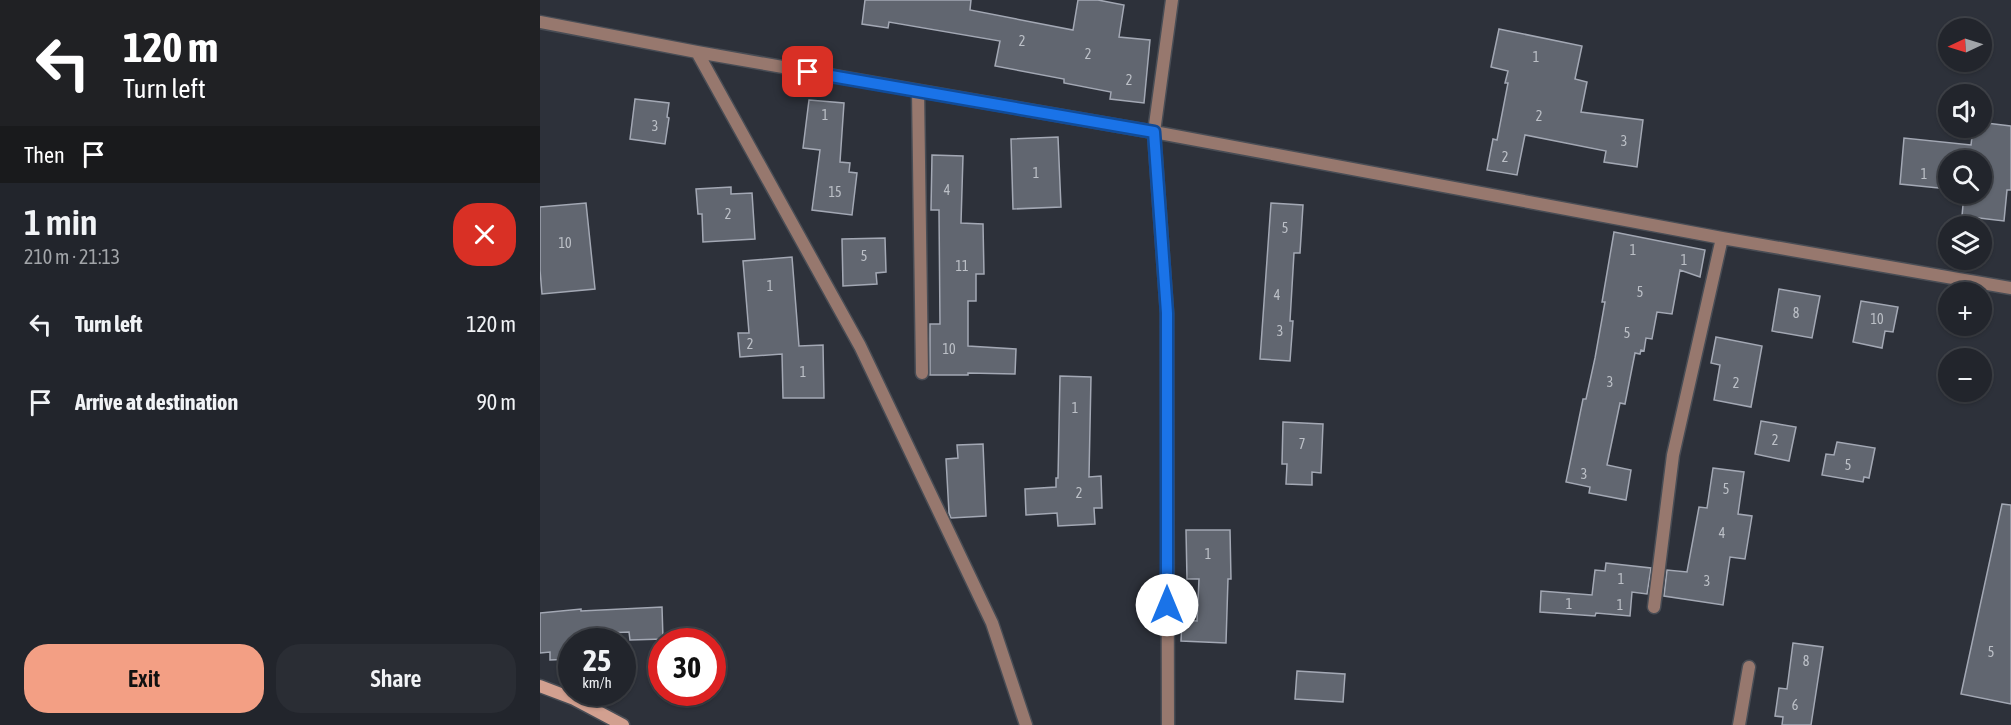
<!DOCTYPE html>
<html lang="en">
<head>
<meta charset="utf-8">
<style>
	:root { --surface:#22252c; --page:#2a2d34; --text:#f1f3f6; --muted:#a2a5a9; --line:#3f4248; --accent:#f39f84 }
	body { margin:0; font-family:"Asap Condensed",sans-serif; background:var(--page); color:var(--text); height:100vh; display:flex; flex-direction:column; font-size:22px; white-space:nowrap }
	* { box-sizing:border-box; margin:0 }
	p { font-size:20px; color:var(--muted) }
	.icon { flex:none; width:33px; height:33px; fill:none; stroke:currentColor; stroke-width:2; stroke-linecap:round; stroke-linejoin:round }
	.map { position:relative; flex:1; overflow:hidden }
	.sheet { display:flex; flex-direction:column; background:var(--surface); width:540px }
	.sheet>* { flex:none }
	.banner { background:#202124; color:#fff; overflow:hidden }
	.needle { width:39px; rotate:266deg }
	.controls { position:absolute; left:1398px; top:18px; display:grid; gap:12px }
	.controls a { display:grid; place-items:center; width:54px; height:54px; border-radius:50%; background:var(--surface); box-shadow:0 2px 4px #0004,0 0 0 2px var(--line); font-size:30px }
	.speed { position:absolute; left:18px; top:628px; display:flex; gap:12px; font-size:30px; font-weight:700; text-align:center }
	.speed>* { display:grid; place-content:center; width:78px; height:78px; border-radius:50%; background:var(--surface); box-shadow:0 2px 4px #0004,0 0 0 2px var(--line); line-height:1 }
	.speed small { font-size:15px; font-weight:400 }
	.speed .limit { border:9px solid #d22; background:#fff; color:#111 }
	.pin { position:absolute; display:grid; place-items:center; width:51px; height:51px; color:#fff; margin:-26px; border-radius:12px; box-shadow:0 3px 9px #0006 }
	.me { position:absolute; width:66px; margin:-33px; rotate:0deg; stroke-linejoin:round; filter:drop-shadow(0 0 4px #0008) }
	.turn { display:flex; align-items:center; gap:21px; height:126px; padding:0 24px; font-size:27px }
	.turn .icon { width:78px; height:78px; stroke-width:2.5 }
	.turn b { display:block; font-size:42px; line-height:51px }
	.then { display:flex; align-items:center; height:57px; padding:0 24px; background:#0003; gap:12px; font-size:22px }
	.round { display:grid; place-items:center; flex:none; width:63px; height:63px; border-radius:24px; background:var(--page) }
	.summary { display:flex; align-items:center; justify-content:space-between; height:102px; padding:0 24px }
	h1 { font-size:36px; font-weight:600; line-height:45px }
	.action { display:flex; gap:12px; margin-top:auto; padding:12px 24px }
	.action a { flex:1; height:69px; border-radius:24px; background:var(--accent); color:#111; font-size:24px; font-weight:600; line-height:69px; text-align:center }
	.action a+a { background:var(--page); color:var(--text) }
	ul { padding:0; list-style:none }
	li { display:flex; align-items:center; gap:18px; height:78px; padding:0 24px }
	li div { flex:1 }
	li b { display:block; font-size:22px }
	li em { font-style:normal }
	main { display:flex; flex:1; min-height:0 }
	.map>svg:first-child { display:block }
</style>
</head>
<body>
<main>
<section class="sheet">
<div class="banner">
<div class="turn"><svg class="icon" aria-label="left" viewBox="0 0 24 24"><path d="M17 20v-9H6M10 6l-5 5 5 5"/></svg><div><b>120 m</b>Turn left</div></div>
<div class="then">Then<svg class="icon" aria-label="arrive" viewBox="0 0 24 24"><path d="M6 21V4h12l-3 4 3 4H6"/></svg></div>
</div>
<div class="summary"><div><h1>1 min</h1><p>210 m · 21:13</p></div><a class="round" style="background:#d93025;color:#fff"><svg class="icon" aria-label="close" viewBox="0 0 24 24"><path d="M6 6l12 12M18 6L6 18"/></svg></a></div>
<ul>
<li><svg class="icon" aria-label="left" viewBox="0 0 24 24"><path d="M17 20v-9H6M10 6l-5 5 5 5"/></svg><div><b>Turn left</b></div><em>120 m</em></li>
<li><svg class="icon" aria-label="arrive" viewBox="0 0 24 24"><path d="M6 21V4h12l-3 4 3 4H6"/></svg><div><b>Arrive at destination</b></div><em>90 m</em></li>
</ul>
<div class="action"><a>Exit</a><a>Share</a></div>
</section>
<div class="map">
<svg width="1471" height="725" viewBox="0 0 1471 725">
	<rect width="100%" height="100%" fill="#2d313a"/>
	<path fill="#616670" stroke="#a3a8b4" stroke-width="1.5" d="M 325,0 L 431,0 L 430,10 L 533,30 L 538,0 L 558,0 L 584,5 L 579,37 L 610,40 L 604,103 L 570,99 L 571,92 L 524,83 L 524,79 L 455,66 L 460,41 L 349,22 L 348,28 L 322,24 Z
		M 959,29 L 1042,46 L 1035,79 L 1047,82 L 1041,112 L 1103,120 L 1097,167 L 1064,162 L 1066,151 L 985,135 L 977,175 L 947,170 L 953,139 L 957,140 L 968,83 L 965,83 L 968,71 L 951,67 Z
		M 95,99 L 129,103 L 127,117 L 129,118 L 125,144 L 90,139 Z
		M 269,100 L 304,103 L 300,162 L 310,163 L 309,172 L 317,173 L 312,215 L 272,210 L 280,150 L 263,148 Z
		M 1446,123 L 1471,126 L 1471,190 L 1467,190 L 1464,221 L 1422,216 L 1424,194 L 1442,194 L 1442,160 L 1408,160 L 1408,189 L 1360,184 L 1364,138 L 1431,145 L 1433,128 L 1442,129 L 1442,125 L 1446,125 Z
		M 518,137 L 521,207 L 473,209 L 471,139 Z
		M 392,155 L 423,156 L 421,223 L 443,224 L 444,274 L 436,274 L 436,301 L 428,301 L 428,346 L 476,349 L 475,374 L 428,373 L 428,375 L 390,375 L 390,324 L 400,324 L 399,210 L 391,210 Z
		M 191,187 L 191,194 L 212,193 L 215,239 L 163,242 L 162,214 L 158,214 L 156,189 Z
		M 46,203 L 55,289 L 2,294 L 0,270 L 0,207 Z
		M 731,203 L 763,205 L 760,253 L 754,253 L 750,321 L 753,321 L 750,361 L 720,359 Z
		M 1074,232 L 1165,250 L 1160,277 L 1140,270 L 1132,314 L 1117,312 L 1112,339 L 1106,338 L 1104,351 L 1101,350 L 1100,354 L 1095,353 L 1085,404 L 1080,403 L 1067,465 L 1091,470 L 1086,500 L 1049,493 L 1050,487 L 1026,482 L 1043,399 L 1046,399 L 1055,358 L 1065,302 L 1062,302 Z
		M 345,238 L 346,272 L 336,273 L 337,284 L 303,286 L 302,239 Z
		M 252,257 L 259,346 L 283,345 L 284,398 L 243,398 L 242,354 L 200,357 L 198,333 L 209,333 L 203,261 Z
		M 1239,289 L 1280,296 L 1272,338 L 1232,331 Z
		M 1321,301 L 1358,307 L 1353,332 L 1345,331 L 1342,348 L 1313,342 Z
		M 1176,337 L 1222,346 L 1211,407 L 1174,400 L 1180,365 L 1171,363 Z
		M 520,376 L 551,377 L 549,477 L 561,476 L 562,508 L 554,508 L 555,524 L 518,526 L 517,513 L 486,515 L 485,489 L 516,487 L 516,478 L 518,478 Z
		M 1221,421 L 1256,427 L 1249,461 L 1215,454 Z
		M 743,422 L 783,424 L 781,473 L 772,472 L 772,485 L 746,484 L 747,464 L 742,464 Z
		M 1297,442 L 1335,448 L 1329,478 L 1324,477 L 1323,482 L 1282,475 L 1286,454 L 1294,455 Z
		M 443,444 L 446,516 L 411,518 L 409,513 L 406,459 L 418,458 L 417,445 Z
		M 1173,468 L 1204,472 L 1198,514 L 1212,516 L 1205,559 L 1190,557 L 1183,605 L 1124,596 L 1127,570 L 1147,572 L 1159,507 L 1167,508 Z
		M 1462,504 L 1471,505 L 1471,704 L 1421,694 Z
		M 646,530 L 690,530 L 691,579 L 688,579 L 686,643 L 641,641 L 642,620 L 657,621 L 659,579 L 647,579 Z
		M 1066,563 L 1111,568 L 1107,594 L 1092,592 L 1090,616 L 1056,613 L 1055,616 L 1000,612 L 1001,591 L 1052,595 L 1055,570 L 1065,571 Z
		M 122,607 L 123,639 L 90,640 L 89,632 L 43,634 L 43,642 L 32,642 L 32,659 L 10,660 L 10,652 L 0,653 L 0,613 L 41,609 L 41,611 Z
		M 1253,643 L 1283,647 L 1271,725 L 1242,725 L 1243,717 L 1235,716 L 1239,688 L 1247,689 Z
		M 757,671 L 805,674 L 803,702 L 755,699 Z"/>
	<g fill="none" stroke-linecap="round" stroke-linejoin="round">
		<defs>
			<path id="street" d="M 0,22 L 157,52 L 614,132 L 1182,238 L 1471,288
				M 157,52 L 320,346 L 452,623 L 486,725
				M 378,91 L 382,373
				M 1114,607 L 1133,455 L 1182,238
				M 628,725 L 627,313 L 614,132 L 632,0
				M 1199,725 L 1209,667"/>
			<path id="secondary" d="M 0,686 L 34,699 L 83,725"/>
		</defs>
		<use href="#street" stroke="#494d55" stroke-width="15"/>
		<use href="#secondary" stroke="#494d55" stroke-width="15"/>
		<use href="#street" stroke="#97786e" stroke-width="12"/>
		<use href="#secondary" stroke="#d2a090" stroke-width="12"/>
	</g>
	<g fill="none" stroke-linecap="round" stroke-linejoin="round">
		<defs>
			<path id="route" d="M 268,72 L 614,132 L 627,313 L 627,605"/>
		</defs>
		<use href="#route" stroke="#114b97" stroke-width="15"/>
		<use href="#route" stroke="#1a73e8" stroke-width="10"/>
	</g>
	<g text-anchor="middle" dominant-baseline="central" stroke-width="6" stroke-linejoin="round" paint-order="stroke">
		<g font-size="14" fill="#bcc0c7">
			<text x="482" y="41">2</text>
			<text x="548" y="54">2</text>
			<text x="996" y="57">1</text>
			<text x="589" y="80">2</text>
			<text x="285" y="115">1</text>
			<text x="999" y="116">2</text>
			<text x="115" y="126">3</text>
			<text x="1084" y="141">3</text>
			<text x="965" y="157">2</text>
			<text x="496" y="173">1</text>
			<text x="1384" y="174">1</text>
			<text x="407" y="190">4</text>
			<text x="295" y="192">15</text>
			<text x="188" y="214">2</text>
			<text x="745" y="228">5</text>
			<text x="25" y="243">10</text>
			<text x="1093" y="250">1</text>
			<text x="324" y="256">5</text>
			<text x="1144" y="260">1</text>
			<text x="422" y="266">11</text>
			<text x="230" y="286">1</text>
			<text x="1100" y="292">5</text>
			<text x="737" y="295">4</text>
			<text x="1256" y="313">8</text>
			<text x="1337" y="319">10</text>
			<text x="740" y="331">3</text>
			<text x="1087" y="333">5</text>
			<text x="210" y="344">2</text>
			<text x="409" y="349">10</text>
			<text x="263" y="372">1</text>
			<text x="1070" y="382">3</text>
			<text x="1196" y="383">2</text>
			<text x="535" y="408">1</text>
			<text x="1235" y="440">2</text>
			<text x="762" y="444">7</text>
			<text x="1308" y="465">5</text>
			<text x="1044" y="474">3</text>
			<text x="1186" y="489">5</text>
			<text x="539" y="493">2</text>
			<text x="1182" y="533">4</text>
			<text x="668" y="554">1</text>
			<text x="1081" y="579">1</text>
			<text x="1167" y="581">3</text>
			<text x="1029" y="604">1</text>
			<text x="1080" y="605">1</text>
			<text x="1451" y="652">5</text>
			<text x="1266" y="661">8</text>
			<text x="1255" y="705">6</text>
		</g>
	</g>
</svg>
<div class="controls">
<a><svg class="needle" viewBox="-14 -14 28 28"><path d="M0-13l5 13h-10z" fill="#e53935"/><path d="M0 13l5-13h-10z" fill="#a2a5a9"/></svg></a>
<a><svg class="icon" aria-label="sound" viewBox="0 0 24 24"><path d="M4 9h4l5-4v14l-5-4H4zM17 9q2 3 0 6"/></svg></a>
<a><svg class="icon" aria-label="search" viewBox="0 0 24 24"><circle cx="10" cy="10" r="6"/><path d="M15 15l6 6"/></svg></a>
<a><svg class="icon" aria-label="layers" viewBox="0 0 24 24"><path d="M12 4l9 5-9 5-9-5zM3 14l9 5 9-5"/></svg></a>
<a>+</a>
<a>−</a>
</div>
<div class="speed"><div>25<small>km/h</small></div><div class="limit">30</div></div>
<div class="pin" style="left:268px;top:72px;background:#d93025"><svg class="icon" aria-label="arrive" viewBox="0 0 24 24"><path d="M6 21V4h12l-3 4 3 4H6"/></svg></div>
<svg class="me" style="left:627px;top:605px" viewBox="-20 -20 40 40"><circle r="19" fill="#fff"/><path d="M0-13L10 11 0 6-10 11z" fill="#1a73e8"/></svg>
</div>
</main>
</body>
</html>
